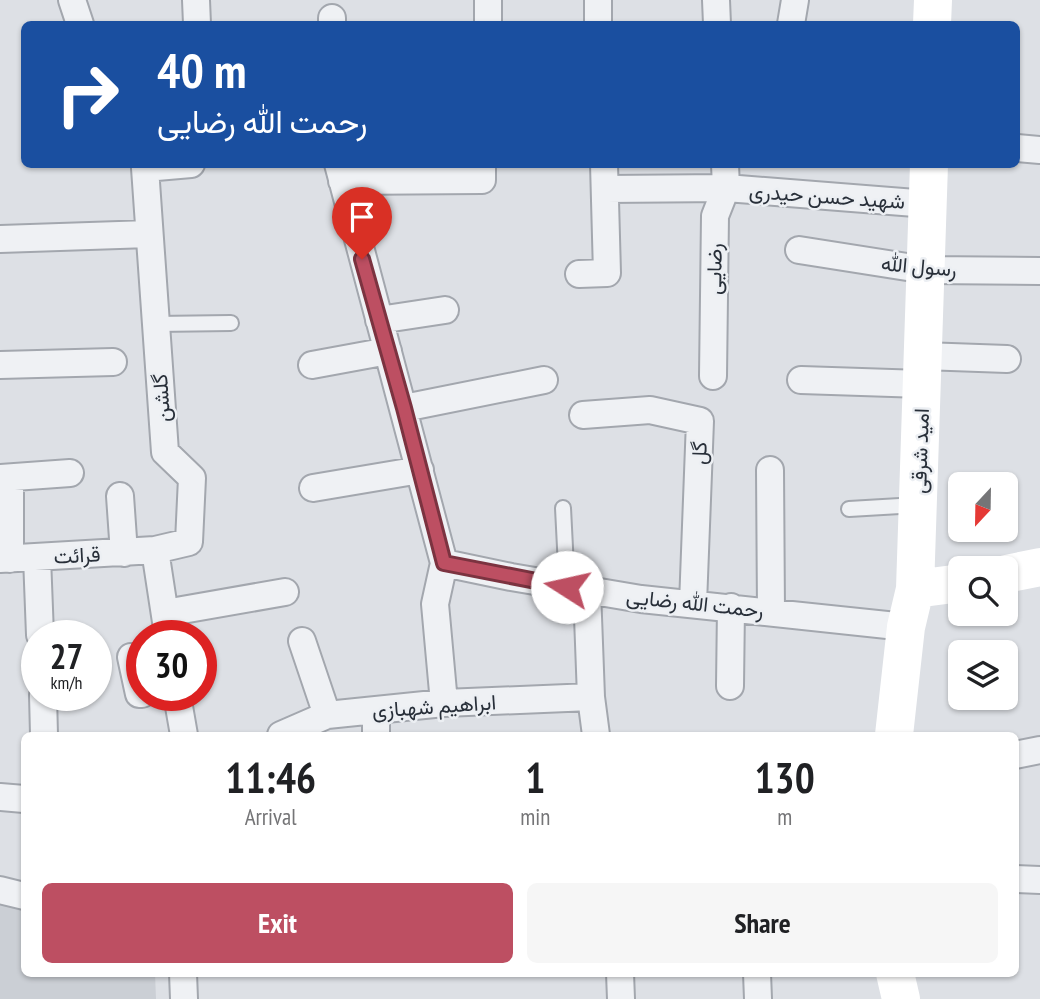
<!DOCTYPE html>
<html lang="en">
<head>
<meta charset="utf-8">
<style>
	:root { --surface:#fff; --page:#f6f6f6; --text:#202124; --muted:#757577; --accent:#bd4f62 }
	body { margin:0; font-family:"PT Sans Narrow",Vazirmatn,sans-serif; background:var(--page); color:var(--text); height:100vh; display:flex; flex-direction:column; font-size:26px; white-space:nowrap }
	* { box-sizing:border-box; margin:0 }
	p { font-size:23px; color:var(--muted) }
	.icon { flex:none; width:38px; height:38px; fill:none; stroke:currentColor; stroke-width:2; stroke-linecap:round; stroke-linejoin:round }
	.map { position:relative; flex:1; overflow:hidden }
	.side { position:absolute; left:21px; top:732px; width:998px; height:245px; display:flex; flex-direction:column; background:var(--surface); border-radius:10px; box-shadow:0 2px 5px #0004 }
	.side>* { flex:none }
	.hud { position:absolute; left:21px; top:21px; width:999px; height:147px; border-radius:10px; box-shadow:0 2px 5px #0004; background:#1a4fa0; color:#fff; overflow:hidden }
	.needle { width:46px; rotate:202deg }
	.controls { position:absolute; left:948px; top:472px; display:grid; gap:14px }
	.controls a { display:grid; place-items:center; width:70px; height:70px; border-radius:10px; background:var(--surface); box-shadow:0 2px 5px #0004; font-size:35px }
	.speed { position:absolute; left:21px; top:620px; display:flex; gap:14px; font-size:35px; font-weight:700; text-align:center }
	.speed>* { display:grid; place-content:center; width:91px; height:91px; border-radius:50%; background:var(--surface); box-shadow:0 2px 5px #0004; line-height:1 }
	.speed small { font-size:18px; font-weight:400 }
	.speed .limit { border:10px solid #d22; background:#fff; color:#111 }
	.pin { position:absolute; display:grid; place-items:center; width:60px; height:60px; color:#fff; margin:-72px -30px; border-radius:50% 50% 50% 0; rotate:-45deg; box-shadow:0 0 7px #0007 }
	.pin .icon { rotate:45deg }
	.me { position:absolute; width:77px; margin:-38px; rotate:280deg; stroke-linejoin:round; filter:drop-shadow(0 0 5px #0008) }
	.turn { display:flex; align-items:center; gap:24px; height:147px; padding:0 21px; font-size:32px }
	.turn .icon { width:91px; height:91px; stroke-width:2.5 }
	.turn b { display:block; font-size:49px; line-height:60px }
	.eta { display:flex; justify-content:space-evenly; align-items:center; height:119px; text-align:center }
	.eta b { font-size:42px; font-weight:700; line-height:49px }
	.button { display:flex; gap:14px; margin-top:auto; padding:14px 21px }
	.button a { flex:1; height:80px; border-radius:10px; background:var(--accent); color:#fff; font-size:28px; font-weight:700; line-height:80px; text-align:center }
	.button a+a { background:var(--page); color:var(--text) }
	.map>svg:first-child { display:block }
</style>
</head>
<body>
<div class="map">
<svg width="1040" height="999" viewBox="0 0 1040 999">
	<rect width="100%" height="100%" fill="#dde0e5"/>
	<path fill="#cbcfd5" d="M 0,901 L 24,906 L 24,973 L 155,973 L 156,999 L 0,999 Z"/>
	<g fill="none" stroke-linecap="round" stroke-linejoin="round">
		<defs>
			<path id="lane" d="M 156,324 L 231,323
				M 563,508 L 567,587
				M 849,509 L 917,505"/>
			<path id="street" d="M 72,0 L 80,24
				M 196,0 L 197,24
				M 598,0 L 598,24
				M 716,0 L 717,24
				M 332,18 L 332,24
				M 488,24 L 488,0
				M 791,24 L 795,0
				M 1017,148 L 1040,150
				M 338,164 L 444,563 L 435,604 L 444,703
				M 342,181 L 482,180 L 482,164
				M 606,189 L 726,188 L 928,204
				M 0,239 L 149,234
				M 799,250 L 926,270 L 1040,271
				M 579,274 L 607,273 L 604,164
				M 379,320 L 445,310
				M 923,356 L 1007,359
				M 0,365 L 113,362
				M 312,365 L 388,351
				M 713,376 L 715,216 L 726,188 L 725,164
				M 801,380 L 922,384
				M 404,408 L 544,380
				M 583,415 L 650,410 L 700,421 L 693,604
				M 770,470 L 771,611
				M 0,478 L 70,473
				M 313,488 L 420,470
				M 120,496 L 124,553
				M 37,557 L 40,635
				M 0,559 L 155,550
				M 10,559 L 10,478
				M 444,563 L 511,577 L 641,599 L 906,627
				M 587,590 L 591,697 L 596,735
				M 165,613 L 285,592
				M 168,635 L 155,550 L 189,542 L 192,478 L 165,452 L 145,168 L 191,164
				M 302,641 L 327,715
				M 131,657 L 139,694 L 142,694
				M 730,686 L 731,607
				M 43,695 L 44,735
				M 177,695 L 184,735
				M 281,735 L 327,715 L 444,703 L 591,697
				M 376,735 L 376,710
				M 1015,755 L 1040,750
				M 0,797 L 24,799
				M 1015,879 L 1040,880
				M 0,890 L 24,896
				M 183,973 L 184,999
				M 620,973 L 621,999
				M 757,973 L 758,999"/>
		</defs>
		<use href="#lane" stroke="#a3a7ae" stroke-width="18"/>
		<use href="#street" stroke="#a3a7ae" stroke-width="30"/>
		<use href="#lane" stroke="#eff1f4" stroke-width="14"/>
		<use href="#street" stroke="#eff1f4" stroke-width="26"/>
		<path stroke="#fff" stroke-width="38" d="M 932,24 L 933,0
			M 1006,574 L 1040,567
			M 915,589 L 961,583
			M 894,735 L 906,627 L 915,589 L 929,164
			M 895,973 L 901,999"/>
	</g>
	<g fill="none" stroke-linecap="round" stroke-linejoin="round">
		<defs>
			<path id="route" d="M 362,259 L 404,408 L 444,563 L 567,587"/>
		</defs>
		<use href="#route" stroke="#7b3340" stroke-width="18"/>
		<use href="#route" stroke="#bd4f62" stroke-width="12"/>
	</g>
	<g text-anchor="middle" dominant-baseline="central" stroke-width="5" stroke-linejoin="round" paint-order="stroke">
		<g font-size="21" fill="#282f39" stroke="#eceff3">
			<text transform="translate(827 196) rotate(4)">شهید حسن حیدری</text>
			<text transform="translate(919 266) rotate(5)">رسول الله</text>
			<text transform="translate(714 269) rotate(-89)">رضایی</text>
			<text transform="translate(161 398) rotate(-94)">گلشن</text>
			<text transform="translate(920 451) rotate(-88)">امید شرقی</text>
			<text transform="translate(699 453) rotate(-88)">گل</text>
			<text transform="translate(77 555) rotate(-3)">قرائت</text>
			<text transform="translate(695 603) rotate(6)">رحمت الله رضایی</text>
			<text transform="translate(434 706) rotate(-4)">ابراهیم شهبازی</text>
		</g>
	</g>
</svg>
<div class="controls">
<a><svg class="needle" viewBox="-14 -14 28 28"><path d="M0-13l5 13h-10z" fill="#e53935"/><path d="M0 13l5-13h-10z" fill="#757577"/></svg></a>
<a><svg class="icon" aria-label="search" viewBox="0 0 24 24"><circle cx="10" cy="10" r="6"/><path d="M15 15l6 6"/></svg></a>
<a><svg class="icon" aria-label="layers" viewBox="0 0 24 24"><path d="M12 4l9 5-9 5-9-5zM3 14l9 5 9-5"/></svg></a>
</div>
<div class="speed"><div>27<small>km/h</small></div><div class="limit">30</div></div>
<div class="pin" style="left:362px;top:259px;background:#d93025"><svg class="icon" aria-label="arrive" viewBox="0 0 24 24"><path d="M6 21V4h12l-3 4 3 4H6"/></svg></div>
<svg class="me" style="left:567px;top:587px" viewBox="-20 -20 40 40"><circle r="19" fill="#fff"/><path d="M0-13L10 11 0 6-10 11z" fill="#bd4f62"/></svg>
<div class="hud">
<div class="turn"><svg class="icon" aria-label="right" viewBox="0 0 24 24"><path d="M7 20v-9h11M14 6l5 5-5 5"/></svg><div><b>40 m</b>رحمت الله رضایی</div></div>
</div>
<section class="side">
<div class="eta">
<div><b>11:46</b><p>Arrival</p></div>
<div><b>1</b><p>min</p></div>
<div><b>130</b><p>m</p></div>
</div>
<div class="button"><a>Exit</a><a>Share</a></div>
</section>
</div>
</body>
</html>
